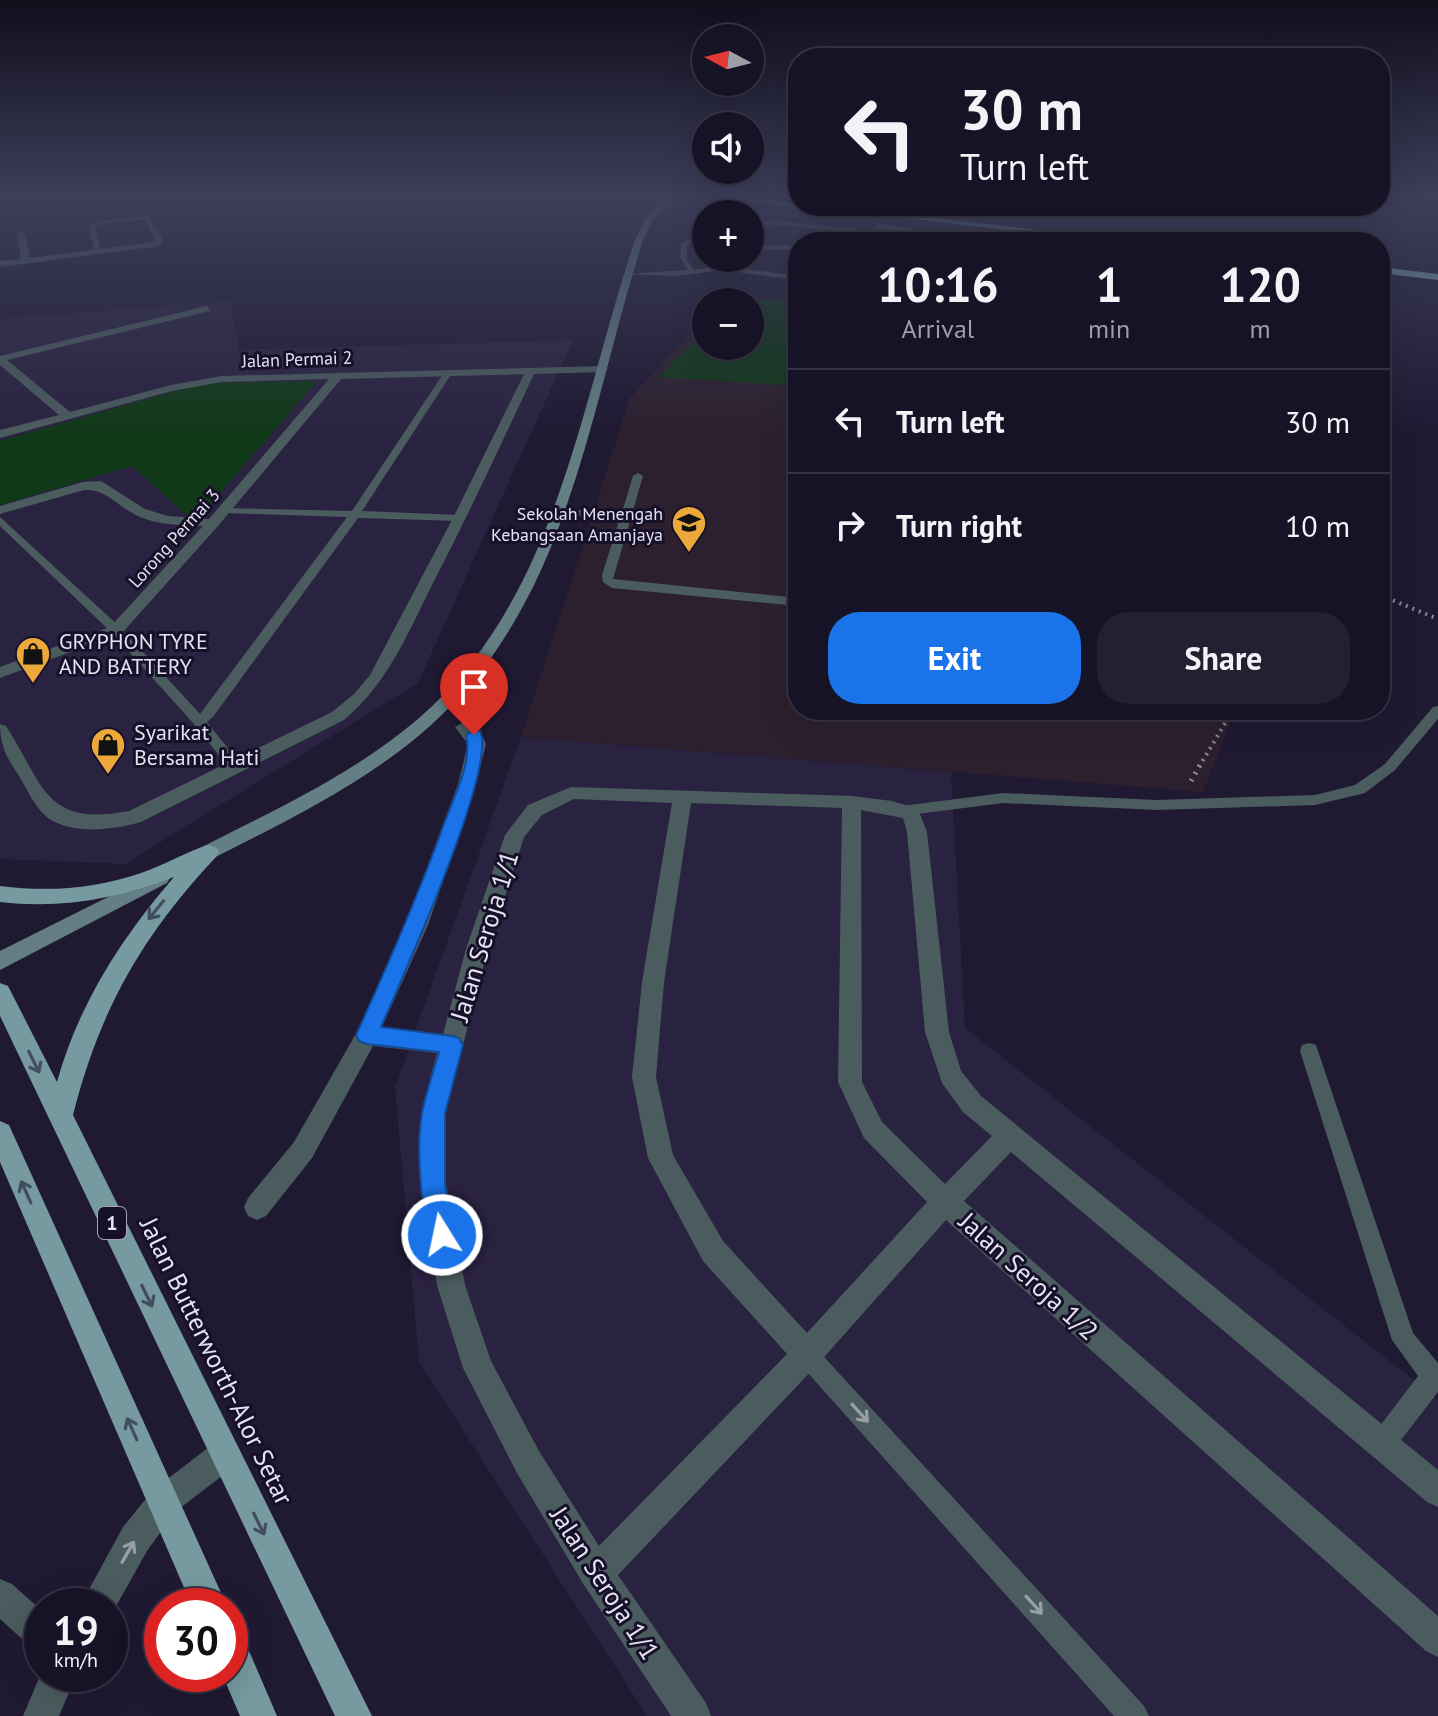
<!DOCTYPE html>
<html lang="en">
<head>
<meta charset="utf-8">
<style>
	:root { --surface:#171326; --page:#242032; --text:#f1f3f6; --muted:#9e9ea7; --line:#363243; --accent:#1a73e8 }
	body { margin:0; font-family:"PT Sans",sans-serif; background:var(--page); color:var(--text); height:100vh; display:flex; flex-direction:column; font-size:30px; white-space:nowrap }
	* { box-sizing:border-box; margin:0 }
	p { font-size:26px; color:var(--muted) }
	.icon { flex:none; width:44px; height:44px; fill:none; stroke:currentColor; stroke-width:2; stroke-linecap:round; stroke-linejoin:round }
	.map { position:relative; flex:1; overflow:hidden }
	.panel { position:absolute; left:788px; top:232px; width:602px; height:488px; display:flex; flex-direction:column; background:var(--surface); border-radius:32px; box-shadow:0 8px 32px #0002,0 0 0 2px var(--line) }
	.panel>* { flex:none }
	.guide { position:absolute; left:788px; top:48px; width:602px; height:168px; border-radius:32px; box-shadow:0 8px 32px #0002,0 0 0 2px var(--line); background:#171326; color:var(--text); overflow:hidden }
	.needle { width:52px; rotate:277deg }
	.tools { position:absolute; left:692px; top:24px; display:grid; gap:16px }
	.tools a { display:grid; place-items:center; width:72px; height:72px; border-radius:50%; background:var(--surface); box-shadow:0 8px 32px #0002,0 0 0 2px var(--line); font-size:40px }
	.speed { position:absolute; left:24px; top:1588px; display:flex; gap:16px; font-size:40px; font-weight:700; text-align:center }
	.speed>* { display:grid; place-content:center; width:104px; height:104px; border-radius:50%; background:var(--surface); box-shadow:0 8px 32px #0002,0 0 0 2px var(--line); line-height:1 }
	.speed small { font-size:20px; font-weight:400 }
	.speed .limit { border:12px solid #d22; background:#fff; color:#111 }
	.pin { position:absolute; display:grid; place-items:center; width:68px; height:68px; color:#fff; margin:-82px -34px; border-radius:50% 50% 50% 0; rotate:-45deg; box-shadow:0 0 8px #0007 }
	.pin .icon { rotate:45deg }
	.me { position:absolute; width:88px; margin:-44px; rotate:350deg; stroke-linejoin:round; filter:drop-shadow(0 0 6px #0008) }
	.turn { display:flex; align-items:center; gap:28px; height:168px; padding:0 40px; font-size:36px }
	.turn .icon { width:104px; height:104px; stroke-width:2.5 }
	.turn b { display:block; font-size:56px; line-height:68px }
	.eta { display:flex; justify-content:space-evenly; align-items:center; height:136px; text-align:center }
	.eta b { font-size:48px; font-weight:800; line-height:56px }
	.cta { display:flex; gap:16px; margin-top:auto; padding:16px 40px }
	.cta a { flex:1; height:92px; border-radius:32px; background:var(--accent); color:#fff; font-size:32px; font-weight:800; line-height:92px; text-align:center }
	.cta a+a { background:var(--page); color:var(--text) }
	ul { padding:0; list-style:none }
	li { display:flex; align-items:center; gap:24px; height:104px; padding:0 40px; border-top:2px solid var(--line) }
	li div { flex:1 }
	li b { display:block; font-size:30px }
	li em { font-style:normal }
	.map>svg:first-child { display:block }
</style>
</head>
<body>
<div class="map">
<svg width="1438" height="1716" viewBox="0 0 1438 1716">
	<rect width="100%" height="100%" fill="#1f1932"/>
	<path fill="#2a2241" d="M 230,301 L 239,350 L 573,340 L 418,683 L 125,864 L 0,859 L 0,319 Z
		M 521,737 L 951,772 L 965,1028 L 1438,1399 L 1438,1716 L 647,1716 L 419,1362 L 395,1087 Z"/>
	<path fill="#2c202e" d="M 798,297 L 798,710 L 1235,710 L 1203,792 L 521,737 L 630,398 L 706,317 L 706,346 L 750,346 L 750,302 L 720,302 L 723,299 Z"/>
	<path fill="#103917" d="M 798,300 L 798,386 L 660,377 L 706,327 L 706,346 L 750,346 L 750,302 L 730,301 Z
		M 317,381 L 206,509 L 187,516 L 132,466 L 0,505 L 0,441 L 203,383 Z"/>
	<path fill="#544e68" stroke="#6a657d" stroke-width="2" d="M 878,224 L 967,242 L 876,242 Z"/>
	<g fill="none" stroke-linecap="round" stroke-linejoin="round">
		<path stroke="#8a859a" stroke-width="4" stroke-dasharray="2 5" stroke-linecap="butt" d="M 1380,595 L 1438,619
			M 1199,767 L 1233,710"/>
		<path stroke="#8a859a" stroke-width="5" stroke-dasharray="2 6" stroke-linecap="butt" d="M 1191,781 L 1200,765"/>
		<path fill="#4b5c5e" fill-rule="evenodd" d="M 1230,206 L 1263,209 L 1317,206 L 1263,213 Z
			M 750,221 L 778,221 L 899,234 L 896,236 L 778,225 L 750,225 Z
			M 92,224 L 95,226 L 101,252 L 98,254 L 95,252 L 89,226 Z
			M 706,231 L 706,235 L 687,245 L 687,260 L 694,270 L 721,266 L 798,276 L 798,280 L 721,270 L 677,276 L 626,274 L 688,270 L 680,257 L 681,244 Z
			M 750,245 L 798,246 L 798,250 L 750,249 Z
			M 445,371 L 452,373 L 362,511 L 460,515 L 465,518 L 460,521 L 358,518 L 213,717 L 207,722 L 242,766 L 244,769 L 242,772 L 232,772 L 194,724 L 112,633 L 0,526 L 0,517 L 120,627 L 200,714 L 347,517 L 224,513 L 219,510 L 220,508 L 352,511 Z
			M 638,473 L 643,476 L 613,579 L 798,598 L 798,606 L 612,588 L 603,582 L 602,575 L 620,518 L 558,515 L 553,512 L 558,509 L 622,512 L 633,476 Z
			M 1438,706 L 1438,719 L 1395,770 L 1365,793 L 1315,805 L 1157,810 L 1003,803 L 902,816 L 894,811 L 902,806 L 1003,793 L 1157,800 L 1315,795 L 1355,785 L 1385,764 L 1433,707 Z
			M 1309,1043 L 1316,1045 L 1318,1051 L 1413,1333 L 1438,1363 L 1438,1392 L 1391,1453 L 1382,1457 L 1373,1453 L 1369,1444 L 1373,1435 L 1418,1376 L 1392,1340 L 1300,1051 L 1302,1045 Z
			M 807,1343 L 815,1347 L 1144,1706 L 1149,1716 L 1114,1716 L 799,1363 L 795,1355 L 799,1347 Z"/>
		<path fill="#4b5c5e" fill-rule="evenodd" d="M 147,216 L 163,240 L 159,246 L 0,267 L 0,261 L 21,259 L 17,234 L 21,232 L 25,234 L 30,258 L 153,242 L 155,240 L 145,220 L 102,224 L 92,228 L 88,226 L 100,220 Z
			M 207,306 L 210,311 L 7,360 L 70,412 L 171,385 L 222,376 L 603,366 L 608,369 L 603,372 L 534,374 C 501,444 469,514 433,583 C 408,633 388,683 344,720 L 141,822 C 113,830 73,835 48,818 C 35,808 27,789 19,776 C 7,758 0,746 0,724 L 6,726 C 45,787 45,827 129,811 L 332,712 L 354,694 L 370,675 L 453,518 L 524,374 L 341,379 L 218,526 L 122,633 L 0,678 L 0,667 L 110,627 L 203,526 C 180,525 154,525 134,514 C 115,504 106,489 84,490 L 0,514 L 0,506 L 83,482 L 101,481 L 145,509 L 168,516 L 209,519 L 329,379 L 222,382 L 172,391 L 0,438 L 0,430 L 59,415 L 0,365 L 0,356 Z
			M 464,722 L 480,731 L 486,744 L 476,784 L 428,925 L 382,1027 L 443,1034 L 466,949 L 505,835 L 528,805 L 571,787 L 852,796 L 892,801 L 918,809 L 927,832 L 949,1032 L 961,1071 L 981,1096 L 1438,1470 L 1438,1507 L 1427,1502 L 1011,1152 L 964,1201 L 1438,1616 L 1438,1657 L 1426,1651 L 946,1220 L 817,1365 L 618,1575 L 706,1703 L 711,1716 L 671,1716 L 584,1585 L 517,1473 L 463,1368 L 437,1285 L 420,1184 L 421,1114 L 437,1053 L 373,1046 L 312,1158 L 266,1216 L 257,1220 L 248,1216 L 244,1207 L 248,1198 L 294,1142 L 358,1030 L 406,925 L 458,784 L 468,744 L 455,727 ZM 574,799 L 672,803 L 642,982 L 632,1077 L 648,1158 L 703,1261 L 787,1354 L 599,1546 L 539,1451 L 491,1361 L 465,1285 L 446,1184 L 445,1114 L 488,949 L 524,837 L 542,815 ZM 691,803 L 842,808 L 838,1082 L 864,1138 L 927,1202 L 807,1333 L 723,1241 L 673,1155 L 656,1077 L 664,982 ZM 861,810 L 903,818 L 907,832 L 925,1032 L 942,1083 L 963,1112 L 992,1136 L 945,1184 L 882,1122 L 862,1082 Z
			M 224,1439 L 235,1444 L 240,1455 L 235,1466 L 175,1512 L 147,1551 L 110,1617 L 110,1606 L 80,1606 L 123,1527 L 153,1490 L 213,1444 Z
			M 0,1579 L 12,1584 L 42,1611 L 42,1652 L 30,1646 L 0,1619 Z
			M 42,1671 L 42,1674 L 77,1674 L 59,1716 L 23,1716 Z"/>
		<path fill="#637f83" fill-rule="evenodd" d="M 665,197 L 672,197 L 652,221 L 643,240 C 589,409 570,601 430,726 C 364,785 280,824 202,864 L 188,864 L 185,859 L 188,854 C 266,814 350,777 418,719 C 558,598 579,406 635,240 L 646,218 Z
			M 160,871 L 167,873 L 170,878 L 167,883 L 0,970 L 0,951 Z"/>
		<path fill="#769a9f" fill-rule="evenodd" d="M 209,845 L 216,847 L 219,852 L 216,857 C 142,936 100,1009 73,1115 L 372,1716 L 335,1716 L 0,1016 L 0,983 L 8,986 L 57,1082 C 78,1005 122,937 174,877 C 117,899 61,909 0,902 L 0,886 C 48,892 95,889 141,873 C 165,865 187,851 209,845 Z
			M 0,1121 L 9,1125 L 227,1606 L 192,1606 L 0,1162 Z
			M 230,1632 L 243,1637 L 277,1716 L 240,1716 L 222,1674 L 230,1674 Z"/>
		<path fill="#87b3b9" fill-rule="evenodd" d="M 723,197 L 798,202 L 798,206 L 802,206 L 798,208 Z
			M 805,206 L 833,206 L 1140,242 L 1109,242 Z
			M 1118,230 L 1194,239 L 1199,242 L 1170,242 L 1115,235 Z
			M 1380,267 L 1438,274 L 1438,280 L 1380,273 Z"/>
	</g>
	<defs><path id="oneway-shaft" d="M-6 0H5M1.5-3L5.5 0L1.5 3" fill="none" stroke-width="1.6" stroke-linecap="round" stroke-linejoin="round" transform="scale(2)"/></defs>
	<g stroke="#414e5e">
		<use href="#oneway-shaft" transform="translate(156 910) rotate(129)"/>
		<use href="#oneway-shaft" transform="translate(34 1062) rotate(64)"/>
		<use href="#oneway-shaft" transform="translate(26 1192) rotate(-114)"/>
		<use href="#oneway-shaft" transform="translate(147 1296) rotate(64)"/>
		<use href="#oneway-shaft" transform="translate(132 1429) rotate(-114)"/>
		<use href="#oneway-shaft" transform="translate(259 1524) rotate(64)"/>
	</g>
	<g stroke="#989fa8">
		<use href="#oneway-shaft" transform="translate(860 1413) rotate(48)"/>
		<use href="#oneway-shaft" transform="translate(128 1552) rotate(-60)"/>
		<use href="#oneway-shaft" transform="translate(1034 1605) rotate(48)"/>
	</g>
	<linearGradient id="sky" x2="0" y2="1"><stop stop-color="#110e1c"/><stop offset="0.45" stop-color="#3c3e5a"/><stop offset="1" stop-color="#3c3e5a" stop-opacity="0"/></linearGradient>
	<rect width="1438" height="438" fill="url(#sky)"/>
	<path fill="#1a73e8" stroke="#114b97" stroke-width="2" d="M 474,730 L 480,731 C 498,767 400,983 381,1027 L 452,1036 L 459,1038 L 463,1045 L 445,1114 L 445,1184 L 455,1235 L 451,1243 L 442,1247 L 433,1243 C 420,1210 416,1148 422,1113 C 426,1093 433,1072 439,1052 L 367,1044 L 359,1041 L 356,1035 C 388,965 418,896 444,824 C 453,798 473,762 466,735 Z"/>
	<defs>
		<symbol id="school-pin" viewBox="-11 -11 22 30"><path d="M0 17L-7.5 6A9.5 9.5 0 1 1 7.5 6Z" fill="#eda83b" stroke="#161028"/><path d="M0-5L7-2L0 1L-7-2ZM-4 1L0 2.5L4 1V4Q0 6-4 4Z" fill="#111"/></symbol>
		<symbol id="shop-pin" viewBox="-11 -11 22 30"><path d="M0 17L-7.5 6A9.5 9.5 0 1 1 7.5 6Z" fill="#eda83b" stroke="#161028"/><path d="M-5-2.5h2.3a2.7 3.5 0 0 1 5.4 0H5L5.5 6h-11ZM-1.5-2.5h3a1.5 2.3 0 0 0-3 0Z" fill="#111"/></symbol>
	</defs>
	<g fill-rule="evenodd">
		<use href="#school-pin" x="669" y="503" width="40" height="54"/>
		<use href="#shop-pin" x="13" y="634" width="40" height="54"/>
		<use href="#shop-pin" x="88" y="725" width="40" height="54"/>
	</g>
	<g text-anchor="middle" dominant-baseline="central" stroke-width="6" stroke-linejoin="round" paint-order="stroke">
		<g font-size="18" fill="#e5e2f3" stroke="#161028">
			<text transform="translate(297 359) rotate(-2)">Jalan Permai 2</text>
			<text transform="translate(174 538) rotate(-48)">Lorong Permai 3</text>
		</g>
		<g font-size="18" fill="#e5e2f3" stroke="#161028" text-anchor="end">
			<text x="663" y="513">Sekolah Menengah<tspan x="663" dy="21">Kebangsaan Amanjaya</tspan></text>
		</g>
		<rect fill="#161028" stroke="#a7a3b6" stroke-width="2" x="98" y="1207" width="28" height="32" rx="6"/>
		<g font-size="20" font-weight="bold" fill="#e5e2f3">
			<text x="112" y="1223">1</text>
		</g>
		<g font-size="22" fill="#e5e2f3" stroke="#161028" text-anchor="start">
			<text x="59" y="641">GRYPHON TYRE<tspan x="59" dy="25">AND BATTERY</tspan></text>
			<text x="134" y="732">Syarikat<tspan x="134" dy="25">Bersama Hati</tspan></text>
		</g>
		<g font-size="26" fill="#e5e2f3" stroke="#161028">
			<text transform="translate(484 936) rotate(-73)">Jalan Seroja 1/1</text>
			<text transform="translate(1029 1276) rotate(42)">Jalan Seroja 1/2</text>
			<text transform="translate(217 1361) rotate(64)">Jalan Butterworth-Alor Setar</text>
			<text transform="translate(605 1583) rotate(57)">Jalan Seroja 1/1</text>
		</g>
	</g>
</svg>
<div class="tools">
<a><svg class="needle" viewBox="-14 -14 28 28"><path d="M0-13l5 13h-10z" fill="#e53935"/><path d="M0 13l5-13h-10z" fill="#9e9ea7"/></svg></a>
<a><svg class="icon" aria-label="sound" viewBox="0 0 24 24"><path d="M4 9h4l5-4v14l-5-4H4zM17 9q2 3 0 6"/></svg></a>
<a>+</a>
<a>−</a>
</div>
<div class="speed"><div>19<small>km/h</small></div><div class="limit">30</div></div>
<div class="pin" style="left:474px;top:735px;background:#d93025"><svg class="icon" aria-label="arrive" viewBox="0 0 24 24"><path d="M6 21V4h12l-3 4 3 4H6"/></svg></div>
<svg class="me" style="left:442px;top:1235px" viewBox="-20 -20 40 40"><circle r="17" fill="#1a73e8" stroke="#fff" stroke-width="3"/><path d="M0-11L8 9 0 5-8 9z" fill="#fff"/></svg>
<div class="guide">
<div class="turn"><svg class="icon" aria-label="left" viewBox="0 0 24 24"><path d="M17 20v-9H6M10 6l-5 5 5 5"/></svg><div><b>30 m</b>Turn left</div></div>
</div>
<section class="panel">
<div class="eta">
<div><b>10:16</b><p>Arrival</p></div>
<div><b>1</b><p>min</p></div>
<div><b>120</b><p>m</p></div>
</div>
<ul>
<li><svg class="icon" aria-label="left" viewBox="0 0 24 24"><path d="M17 20v-9H6M10 6l-5 5 5 5"/></svg><div><b>Turn left</b></div><em>30 m</em></li>
<li><svg class="icon" aria-label="right" viewBox="0 0 24 24"><path d="M7 20v-9h11M14 6l5 5-5 5"/></svg><div><b>Turn right</b></div><em>10 m</em></li>
</ul>
<div class="cta"><a>Exit</a><a>Share</a></div>
</section>
</div>
</body>
</html>
